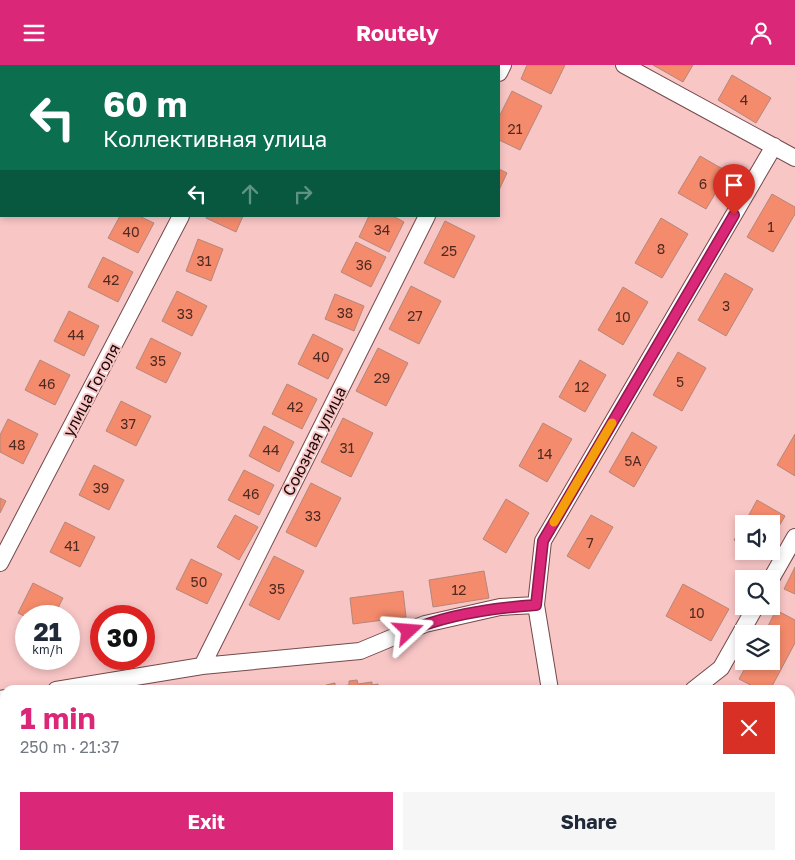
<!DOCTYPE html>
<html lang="en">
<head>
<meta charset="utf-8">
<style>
	:root { --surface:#fff; --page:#f6f6f7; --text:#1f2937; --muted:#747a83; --accent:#db2777 }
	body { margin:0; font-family:"Golos Text",sans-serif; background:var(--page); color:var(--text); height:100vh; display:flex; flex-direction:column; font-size:19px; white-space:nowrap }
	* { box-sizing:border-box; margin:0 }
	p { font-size:16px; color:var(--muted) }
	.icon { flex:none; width:28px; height:28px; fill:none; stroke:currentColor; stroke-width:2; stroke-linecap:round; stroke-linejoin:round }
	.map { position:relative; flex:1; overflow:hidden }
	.details { position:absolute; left:0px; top:620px; width:795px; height:175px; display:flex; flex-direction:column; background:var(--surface); border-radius:15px 15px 0 0; box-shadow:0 2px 8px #0003 }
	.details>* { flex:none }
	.top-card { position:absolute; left:0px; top:0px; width:500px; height:152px; box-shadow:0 2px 8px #0003; background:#0b6e4f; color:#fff; overflow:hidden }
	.controls { position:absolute; left:735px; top:450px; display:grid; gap:10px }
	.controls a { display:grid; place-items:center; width:45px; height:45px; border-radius:0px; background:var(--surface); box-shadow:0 2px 8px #0003; font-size:25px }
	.speed { position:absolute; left:15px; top:540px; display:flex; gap:10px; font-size:25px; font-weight:700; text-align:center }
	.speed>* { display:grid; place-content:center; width:65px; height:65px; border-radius:50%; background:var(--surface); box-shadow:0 2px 8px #0003; line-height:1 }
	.speed small { font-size:12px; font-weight:400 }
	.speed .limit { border:8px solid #d22; background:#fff; color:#111 }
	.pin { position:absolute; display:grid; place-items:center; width:42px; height:42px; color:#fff; margin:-51px -21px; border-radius:50% 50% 50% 0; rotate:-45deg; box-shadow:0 0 5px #0007 }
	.pin .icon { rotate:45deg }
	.me { position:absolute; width:55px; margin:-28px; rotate:71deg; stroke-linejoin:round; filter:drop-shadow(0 0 4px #0008) }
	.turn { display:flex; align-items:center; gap:18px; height:105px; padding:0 20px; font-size:22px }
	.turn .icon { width:65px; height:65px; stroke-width:2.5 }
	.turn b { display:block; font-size:35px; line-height:42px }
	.lanes { display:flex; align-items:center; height:48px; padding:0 20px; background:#0003; justify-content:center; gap:25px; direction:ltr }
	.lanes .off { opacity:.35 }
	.round { display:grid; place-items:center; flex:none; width:52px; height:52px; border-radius:0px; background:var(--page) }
	.headline { display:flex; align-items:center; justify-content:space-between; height:85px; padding:0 20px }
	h1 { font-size:30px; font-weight:700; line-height:38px; color:var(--accent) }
	.action { display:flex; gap:10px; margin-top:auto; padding:10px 20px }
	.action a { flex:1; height:58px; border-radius:0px; background:var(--accent); color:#fff; font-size:20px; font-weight:700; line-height:58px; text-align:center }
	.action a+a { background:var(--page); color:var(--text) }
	header { display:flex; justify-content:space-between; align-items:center; height:65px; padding:0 20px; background:var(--accent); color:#fff; font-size:22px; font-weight:700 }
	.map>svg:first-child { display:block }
</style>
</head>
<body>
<header><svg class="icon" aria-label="menu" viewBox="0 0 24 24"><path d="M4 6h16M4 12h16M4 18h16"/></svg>Routely<svg class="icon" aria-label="person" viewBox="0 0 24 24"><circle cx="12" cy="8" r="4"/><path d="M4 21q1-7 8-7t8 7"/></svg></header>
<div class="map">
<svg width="795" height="795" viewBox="0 0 795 795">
	<rect width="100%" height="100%" fill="#f9c6c6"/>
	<path fill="#f48b6c" stroke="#b4877a" d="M 191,0 L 228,0 L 190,1 Z
		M 527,0 L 565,0 L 551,29 L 521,14 Z
		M 653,0 L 693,0 L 683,17 Z
		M 732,10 L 771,33 L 756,58 L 718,35 Z
		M 512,26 L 542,41 L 520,85 L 499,75 L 499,52 Z
		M 0,28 L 1,28 L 1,64 L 0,64 Z
		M 0,87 L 1,88 L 0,123 Z
		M 700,91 L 728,107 L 706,144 L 678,128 Z
		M 499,104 L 507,108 L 499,125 Z
		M 772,129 L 795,142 L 795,149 L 773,187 L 747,172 Z
		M 120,151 L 139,151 L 154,158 L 138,188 L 108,173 Z
		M 207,151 L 243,151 L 236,167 L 206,153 Z
		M 369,151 L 393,151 L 404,157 L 389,187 L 359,172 Z
		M 661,153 L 688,169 L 662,213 L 635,198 Z
		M 445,156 L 475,171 L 454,213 L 424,198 Z
		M 198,174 L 223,184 L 211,216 L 186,206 Z
		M 356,177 L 386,192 L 371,222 L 341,207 Z
		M 103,192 L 133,207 L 118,237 L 88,222 Z
		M 725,208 L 753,224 L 726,271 L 698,255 Z
		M 411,221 L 441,236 L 419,279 L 389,264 Z
		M 623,222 L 648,237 L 623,280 L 598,265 Z
		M 177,226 L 207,241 L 192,271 L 162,256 Z
		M 335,229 L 364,241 L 354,266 L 325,254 Z
		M 69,246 L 99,261 L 84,291 L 54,276 Z
		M 313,269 L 343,284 L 328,314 L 298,299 Z
		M 151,273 L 181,288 L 166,318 L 136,303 Z
		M 378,283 L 408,298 L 386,341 L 356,326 Z
		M 678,287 L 706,303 L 682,346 L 653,330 Z
		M 40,295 L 70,310 L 55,340 L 25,325 Z
		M 580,295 L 606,310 L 585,347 L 559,332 Z
		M 287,319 L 317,334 L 302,364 L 272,349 Z
		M 121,336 L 151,351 L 136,381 L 106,366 Z
		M 343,353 L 373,368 L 351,412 L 321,397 Z
		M 8,354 L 38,369 L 23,399 L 0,387 L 0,370 Z
		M 543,358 L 572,374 L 547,417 L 519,401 Z
		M 264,361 L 294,377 L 279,407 L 249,391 Z
		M 632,367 L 657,382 L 634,422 L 609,407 Z
		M 795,369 L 795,411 L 777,400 Z
		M 94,400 L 124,415 L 109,445 L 79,430 Z
		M 244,405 L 274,420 L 259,450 L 228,435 Z
		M 311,418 L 341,433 L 316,482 L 286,467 Z
		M 0,433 L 6,436 L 0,448 Z
		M 506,434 L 529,448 L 506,488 L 483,474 Z
		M 757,435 L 785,451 L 771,475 L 771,459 L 744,459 Z
		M 235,450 L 258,462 L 239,495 L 217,482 Z
		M 591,450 L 613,462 L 589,504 L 567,491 Z
		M 65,457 L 95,472 L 80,502 L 50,487 Z
		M 744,459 L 744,480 L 734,475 Z
		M 754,486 L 765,486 L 762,491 Z
		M 274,491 L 304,506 L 279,555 L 249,540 Z
		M 191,494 L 222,509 L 207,539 L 176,524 Z
		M 795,502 L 795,529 L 784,524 Z
		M 484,506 L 489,533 L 433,542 L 429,515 Z
		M 33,518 L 63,533 L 54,551 L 26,552 L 18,548 Z
		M 683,519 L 729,544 L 711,576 L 666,551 Z
		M 403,526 L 406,552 L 353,559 L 350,533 Z
		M 776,545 L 795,555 L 795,578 L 770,625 L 760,625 L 739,614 L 749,596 L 771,596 L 771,569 L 764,569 Z
		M 357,615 L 358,619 L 372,617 L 372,620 L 378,619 L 378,625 L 318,625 L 326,624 L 326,620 L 335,618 L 335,622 L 349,620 L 349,616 Z
		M 354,790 L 402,790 L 402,795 L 341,795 L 354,793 Z"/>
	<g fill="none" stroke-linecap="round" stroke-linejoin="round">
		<defs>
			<path id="street" d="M 624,0 L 795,93
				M 260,1 L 260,0
				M 499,8 L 503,0
				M 0,498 L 181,151
				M 771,514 L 795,472
				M 202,601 L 427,151
				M 56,625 L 202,601 L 360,586 L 425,559 L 500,542 L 536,540
				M 550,625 L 536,540 L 543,476 L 774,81
				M 693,625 L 721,603 L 756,541
				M 0,634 L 5,633
				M 575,790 L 576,795"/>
			<path id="primary" d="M 747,795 L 778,790"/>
		</defs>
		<use href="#street" stroke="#744a4b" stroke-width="18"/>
		<use href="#primary" stroke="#af854c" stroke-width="26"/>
		<use href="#street" stroke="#fff" stroke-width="16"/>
		<use href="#primary" stroke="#ffdea9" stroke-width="25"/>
	</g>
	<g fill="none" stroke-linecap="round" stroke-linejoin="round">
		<defs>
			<path id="route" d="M 409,566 C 448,549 493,543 536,540 L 543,476 L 734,150"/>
		</defs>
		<use href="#route" stroke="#8e194d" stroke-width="12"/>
		<use href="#route" stroke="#db2777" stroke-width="9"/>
		<path stroke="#f59e0b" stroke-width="9" d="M 554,457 L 612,358"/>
	</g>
	<g text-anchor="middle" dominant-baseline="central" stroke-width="4" stroke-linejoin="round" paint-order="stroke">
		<g font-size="14" fill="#502a22">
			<text x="744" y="34">4</text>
			<text x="515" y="63">21</text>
			<text x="703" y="118">6</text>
			<text x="771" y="161">1</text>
			<text x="382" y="164">34</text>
			<text x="131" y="166">40</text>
			<text x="661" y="183">8</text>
			<text x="449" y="185">25</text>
			<text x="204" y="195">31</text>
			<text x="364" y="199">36</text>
			<text x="111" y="214">42</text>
			<text x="726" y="240">3</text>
			<text x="345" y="247">38</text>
			<text x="185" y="248">33</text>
			<text x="415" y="250">27</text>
			<text x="623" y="251">10</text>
			<text x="76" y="269">44</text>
			<text x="321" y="291">40</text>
			<text x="158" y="295">35</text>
			<text x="382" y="312">29</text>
			<text x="680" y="316">5</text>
			<text x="47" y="318">46</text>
			<text x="582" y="321">12</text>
			<text x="295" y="341">42</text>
			<text x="128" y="358">37</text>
			<text x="17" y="379">48</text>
			<text x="347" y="382">31</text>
			<text x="271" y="384">44</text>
			<text x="545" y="388">14</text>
			<text x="633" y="395">5А</text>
			<text x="101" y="422">39</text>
			<text x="251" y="428">46</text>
			<text x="313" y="450">33</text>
			<text x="590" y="477">7</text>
			<text x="72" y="480">41</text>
			<text x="199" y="516">50</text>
			<text x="277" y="523">35</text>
			<text x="459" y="524">12</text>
			<text x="697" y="547">10</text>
		</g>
		<g font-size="16" fill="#1a090a" stroke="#f9c6c6">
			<text transform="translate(91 325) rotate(-62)">улица Гоголя</text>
			<text transform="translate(314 376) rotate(-63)">Союзная улица</text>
		</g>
	</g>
</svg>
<div class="controls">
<a><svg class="icon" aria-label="sound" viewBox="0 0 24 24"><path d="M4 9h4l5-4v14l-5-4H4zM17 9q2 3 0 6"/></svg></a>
<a><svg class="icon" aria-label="search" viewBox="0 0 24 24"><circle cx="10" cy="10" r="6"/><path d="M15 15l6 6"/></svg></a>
<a><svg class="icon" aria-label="layers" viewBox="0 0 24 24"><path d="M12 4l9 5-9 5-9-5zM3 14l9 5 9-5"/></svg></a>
</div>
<div class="speed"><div>21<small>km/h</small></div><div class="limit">30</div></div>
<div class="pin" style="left:734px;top:150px;background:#d93025"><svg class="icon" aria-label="arrive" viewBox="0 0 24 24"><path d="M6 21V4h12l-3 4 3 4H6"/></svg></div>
<svg class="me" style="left:409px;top:566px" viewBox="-20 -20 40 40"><path d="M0-17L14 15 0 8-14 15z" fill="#db2777" stroke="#fff" stroke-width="4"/></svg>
<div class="top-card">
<div class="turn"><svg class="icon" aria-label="left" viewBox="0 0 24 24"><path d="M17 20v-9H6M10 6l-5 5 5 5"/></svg><div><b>60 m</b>Коллективная улица</div></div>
<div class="lanes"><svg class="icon" aria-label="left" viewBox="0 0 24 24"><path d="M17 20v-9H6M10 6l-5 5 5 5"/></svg><svg class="icon off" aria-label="ahead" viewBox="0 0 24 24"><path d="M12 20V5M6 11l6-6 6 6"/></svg><svg class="icon off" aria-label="right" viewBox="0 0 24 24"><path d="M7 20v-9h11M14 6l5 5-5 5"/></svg></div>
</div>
<section class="details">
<div class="headline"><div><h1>1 min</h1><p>250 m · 21:37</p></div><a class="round" style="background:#d93025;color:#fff"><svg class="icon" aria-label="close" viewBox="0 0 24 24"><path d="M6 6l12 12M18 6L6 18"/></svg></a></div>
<div class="action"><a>Exit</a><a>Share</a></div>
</section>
</div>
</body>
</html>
